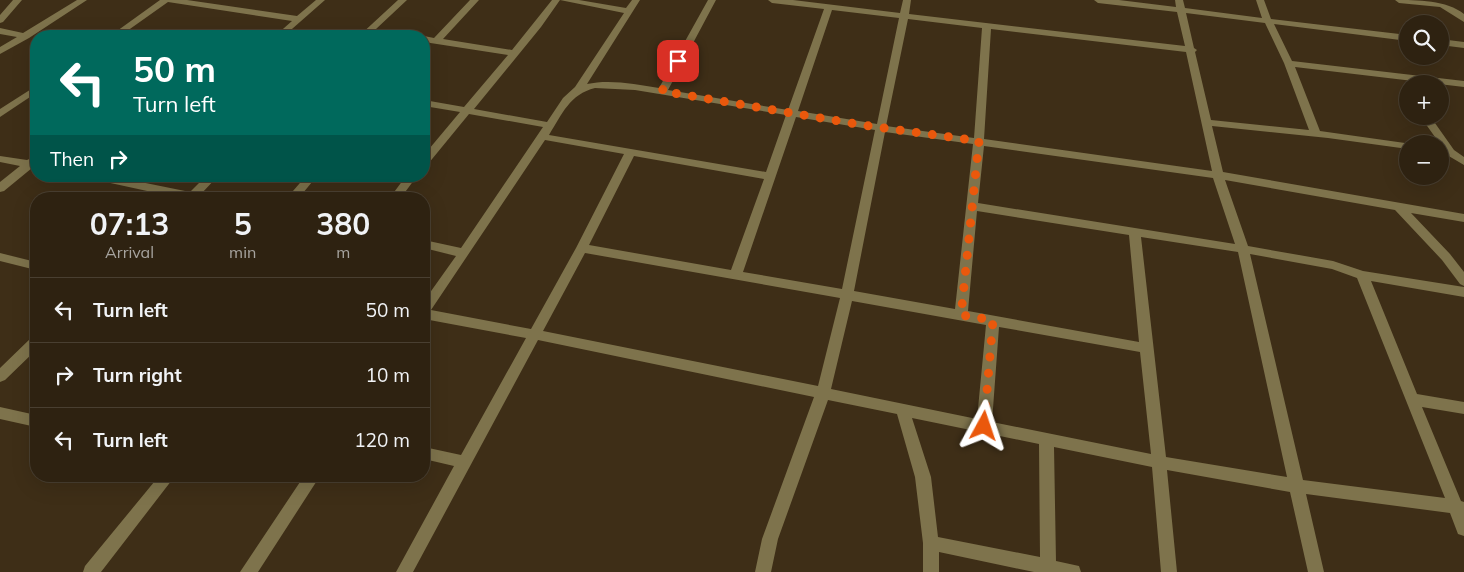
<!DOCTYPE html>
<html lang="en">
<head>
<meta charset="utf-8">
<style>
	:root { --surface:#2e2211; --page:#3a2f1f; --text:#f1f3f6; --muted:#a7a49f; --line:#493f31 }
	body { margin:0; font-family:Mulish,sans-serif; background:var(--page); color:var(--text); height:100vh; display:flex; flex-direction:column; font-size:19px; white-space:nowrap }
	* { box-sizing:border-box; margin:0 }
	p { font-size:16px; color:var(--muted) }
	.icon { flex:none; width:28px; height:28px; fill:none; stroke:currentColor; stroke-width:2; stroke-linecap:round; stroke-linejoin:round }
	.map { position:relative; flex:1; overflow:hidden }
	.panel { position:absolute; left:30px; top:192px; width:400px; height:290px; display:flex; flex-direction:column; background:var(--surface); border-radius:20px; box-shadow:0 5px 20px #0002,0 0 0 1px var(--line) }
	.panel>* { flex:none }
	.banner { position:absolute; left:30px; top:30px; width:400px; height:152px; border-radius:20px; box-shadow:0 5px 20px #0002,0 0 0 1px var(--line); background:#00695c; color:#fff; overflow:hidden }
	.fabs { position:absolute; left:1399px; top:15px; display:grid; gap:10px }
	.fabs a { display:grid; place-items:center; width:50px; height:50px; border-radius:50%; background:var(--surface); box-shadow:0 5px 20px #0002,0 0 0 1px var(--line); font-size:25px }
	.pin { position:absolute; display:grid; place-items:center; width:42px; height:42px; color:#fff; margin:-21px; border-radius:10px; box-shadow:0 2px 8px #0006 }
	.me { position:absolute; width:55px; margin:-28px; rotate:5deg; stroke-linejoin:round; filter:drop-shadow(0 0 4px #0008) }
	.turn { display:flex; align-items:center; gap:18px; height:105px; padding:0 20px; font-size:22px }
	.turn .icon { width:65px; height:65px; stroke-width:2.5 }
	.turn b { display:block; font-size:35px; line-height:42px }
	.then { display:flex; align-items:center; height:48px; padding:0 20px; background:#0003; gap:10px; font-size:19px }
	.eta { display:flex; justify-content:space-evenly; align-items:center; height:85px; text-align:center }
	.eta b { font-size:30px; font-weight:700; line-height:35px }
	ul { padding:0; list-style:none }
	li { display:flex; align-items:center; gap:15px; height:65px; padding:0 20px; border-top:1px solid var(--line) }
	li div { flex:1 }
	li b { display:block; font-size:19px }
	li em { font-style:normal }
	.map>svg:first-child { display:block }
</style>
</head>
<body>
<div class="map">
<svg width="1464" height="572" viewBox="0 0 1464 572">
	<rect width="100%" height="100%" fill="#3e2e17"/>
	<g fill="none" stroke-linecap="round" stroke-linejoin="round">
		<path fill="#7e734c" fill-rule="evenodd" d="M 13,0 L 22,0 L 3,22 L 0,23 L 0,15 Z
			M 77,0 L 87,0 L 29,38 L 0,54 L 0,47 L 17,37 L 0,34 L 0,28 L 23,33 Z
			M 160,0 L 187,0 L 297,16 L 316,0 L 325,0 L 284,36 L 275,36 L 292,21 L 168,2 L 120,36 L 110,36 Z
			M 398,0 L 407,0 L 376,29 L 406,33 L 410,36 L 371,34 L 368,36 L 359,36 Z
			M 470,0 L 479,0 L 443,39 L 512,50 L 552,0 L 579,0 L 626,8 L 632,0 L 640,0 L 587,84 C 609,79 636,84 659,88 L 708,0 L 716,0 L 668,90 L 788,110 L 824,9 L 772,3 L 768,0 L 793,0 L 900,13 L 903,0 L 911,0 L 909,14 L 1185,46 L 1177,12 L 1098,3 L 1094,0 L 1119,0 L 1176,7 L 1175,0 L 1183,0 L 1185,8 L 1262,18 L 1256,0 L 1264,0 L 1271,19 L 1408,35 L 1408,41 L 1274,24 L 1292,61 L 1464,81 L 1464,87 L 1295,67 L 1320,131 L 1412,144 L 1408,144 L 1408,149 L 1328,138 L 1212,126 L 1223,172 L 1464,214 L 1464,222 L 1411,213 L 1450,254 L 1464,272 L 1464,286 L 1460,284 L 1442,260 L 1395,210 L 1225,180 L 1248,246 L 1333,261 L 1363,271 L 1464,287 L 1464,297 L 1371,281 L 1417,394 L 1464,402 L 1464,414 L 1422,407 L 1461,501 L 1464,502 L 1464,536 L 1458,534 L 1450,513 L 1306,494 L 1324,572 L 1308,572 L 1290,492 L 1167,470 L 1177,572 L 1161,572 L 1152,467 L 1054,447 L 1056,561 L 1079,566 L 1081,572 L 1034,572 L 939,552 L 939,572 L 923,572 L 923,543 L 915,477 L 897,414 L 828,400 L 778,539 L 771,572 L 755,572 L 762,539 L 814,397 L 538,340 L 413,572 L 396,572 L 454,466 L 424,459 L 424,447 L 461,455 L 526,338 L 424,319 L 424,301 L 456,256 L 424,248 L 424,240 L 461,248 L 543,127 L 469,114 L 428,164 L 424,165 L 424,155 L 460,112 L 424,106 L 424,100 L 464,107 L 508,55 L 424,42 L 424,36 L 434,38 ZM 560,0 L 624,13 L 575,87 L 563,98 L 547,122 L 474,109 L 541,27 ZM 832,10 L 899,18 L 877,124 L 798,111 ZM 1186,13 L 1265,23 L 1284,63 L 1309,130 L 1211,120 L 1195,52 L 1197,50 L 1194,48 ZM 908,19 L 982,28 L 974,138 L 886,126 ZM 991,29 L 1186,52 L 1212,171 L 984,139 ZM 595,88 L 635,90 L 786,115 L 766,172 L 549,135 C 562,114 570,94 595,88 ZM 796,117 L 875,130 L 842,289 L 743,272 ZM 885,132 L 973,144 L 955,309 L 854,291 ZM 545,140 L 624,154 L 576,248 L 531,329 L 431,310 ZM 984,146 L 1213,178 L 1235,244 L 978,203 ZM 634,156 L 764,179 L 731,270 L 589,245 ZM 977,211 L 1129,235 L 1139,342 L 968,311 ZM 1141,237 L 1238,252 L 1287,477 L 1166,457 ZM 585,253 L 840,298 L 818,386 L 543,331 ZM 1250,254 L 1332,269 L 1357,278 L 1445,498 L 1303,480 ZM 852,301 L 986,325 L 977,419 L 831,389 ZM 999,327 L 1140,352 L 1151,454 L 992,422 ZM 912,418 L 1039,444 L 1040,557 L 938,537 L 931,477 Z
			M 1395,0 C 1417,0 1447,0 1464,14 L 1464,22 L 1440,7 L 1399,3 Z
			M 1440,39 L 1464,42 L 1464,48 L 1440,45 Z
			M 36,86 L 36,93 L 0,117 L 0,109 Z
			M 1420,116 L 1430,116 L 1454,150 L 1464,157 L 1464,165 L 1447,155 L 1440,154 L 1440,148 L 1442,148 L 1440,144 Z
			M 0,156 L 27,160 L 36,156 L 36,168 L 32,168 L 4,191 L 0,192 L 0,182 L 20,166 L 0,162 Z
			M 87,176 L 111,176 L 190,192 L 206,176 L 218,176 L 201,194 L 212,196 L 213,199 L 184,199 L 92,179 Z
			M 306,176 L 317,176 L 298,199 L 286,199 Z
			M 406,176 L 417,176 L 400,199 L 389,199 Z
			M 0,253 L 36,262 L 36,270 L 0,261 Z
			M 36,337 L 36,350 L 5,380 L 0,382 L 0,368 L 31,338 Z
			M 0,407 L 36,415 L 36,427 L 0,419 Z
			M 159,476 L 175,476 L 101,572 L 83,572 L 85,566 Z
			M 304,476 L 320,476 L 258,572 L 240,572 Z"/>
	</g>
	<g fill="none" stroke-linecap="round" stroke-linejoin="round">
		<path stroke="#ea580c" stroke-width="9" stroke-dasharray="0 16.2" d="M 678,61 L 662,91 L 862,125 L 979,141 L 961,315 L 993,320 L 984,426"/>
	</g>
</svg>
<div class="fabs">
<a><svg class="icon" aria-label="search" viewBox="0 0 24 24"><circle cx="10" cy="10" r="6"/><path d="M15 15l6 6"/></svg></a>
<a>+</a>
<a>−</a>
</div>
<div class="pin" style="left:678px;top:61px;background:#d93025"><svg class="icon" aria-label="arrive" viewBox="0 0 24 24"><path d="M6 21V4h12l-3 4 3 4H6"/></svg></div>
<svg class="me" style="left:984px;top:426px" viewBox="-20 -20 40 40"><path d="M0-17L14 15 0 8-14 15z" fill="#ea580c" stroke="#fff" stroke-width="4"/></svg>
<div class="banner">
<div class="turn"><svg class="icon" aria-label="left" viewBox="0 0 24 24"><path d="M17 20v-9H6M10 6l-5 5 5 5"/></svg><div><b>50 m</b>Turn left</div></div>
<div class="then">Then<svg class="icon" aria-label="right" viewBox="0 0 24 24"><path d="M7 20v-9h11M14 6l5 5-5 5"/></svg></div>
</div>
<section class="panel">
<div class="eta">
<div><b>07:13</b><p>Arrival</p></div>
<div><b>5</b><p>min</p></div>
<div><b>380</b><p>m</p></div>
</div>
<ul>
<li><svg class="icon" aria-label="left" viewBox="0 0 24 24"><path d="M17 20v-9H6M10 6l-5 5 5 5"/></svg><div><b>Turn left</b></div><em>50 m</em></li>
<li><svg class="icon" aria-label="right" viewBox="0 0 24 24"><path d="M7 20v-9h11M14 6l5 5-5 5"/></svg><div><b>Turn right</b></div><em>10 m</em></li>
<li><svg class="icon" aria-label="left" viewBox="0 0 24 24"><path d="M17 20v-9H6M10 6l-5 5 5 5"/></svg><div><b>Turn left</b></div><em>120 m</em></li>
</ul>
</section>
</div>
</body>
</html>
